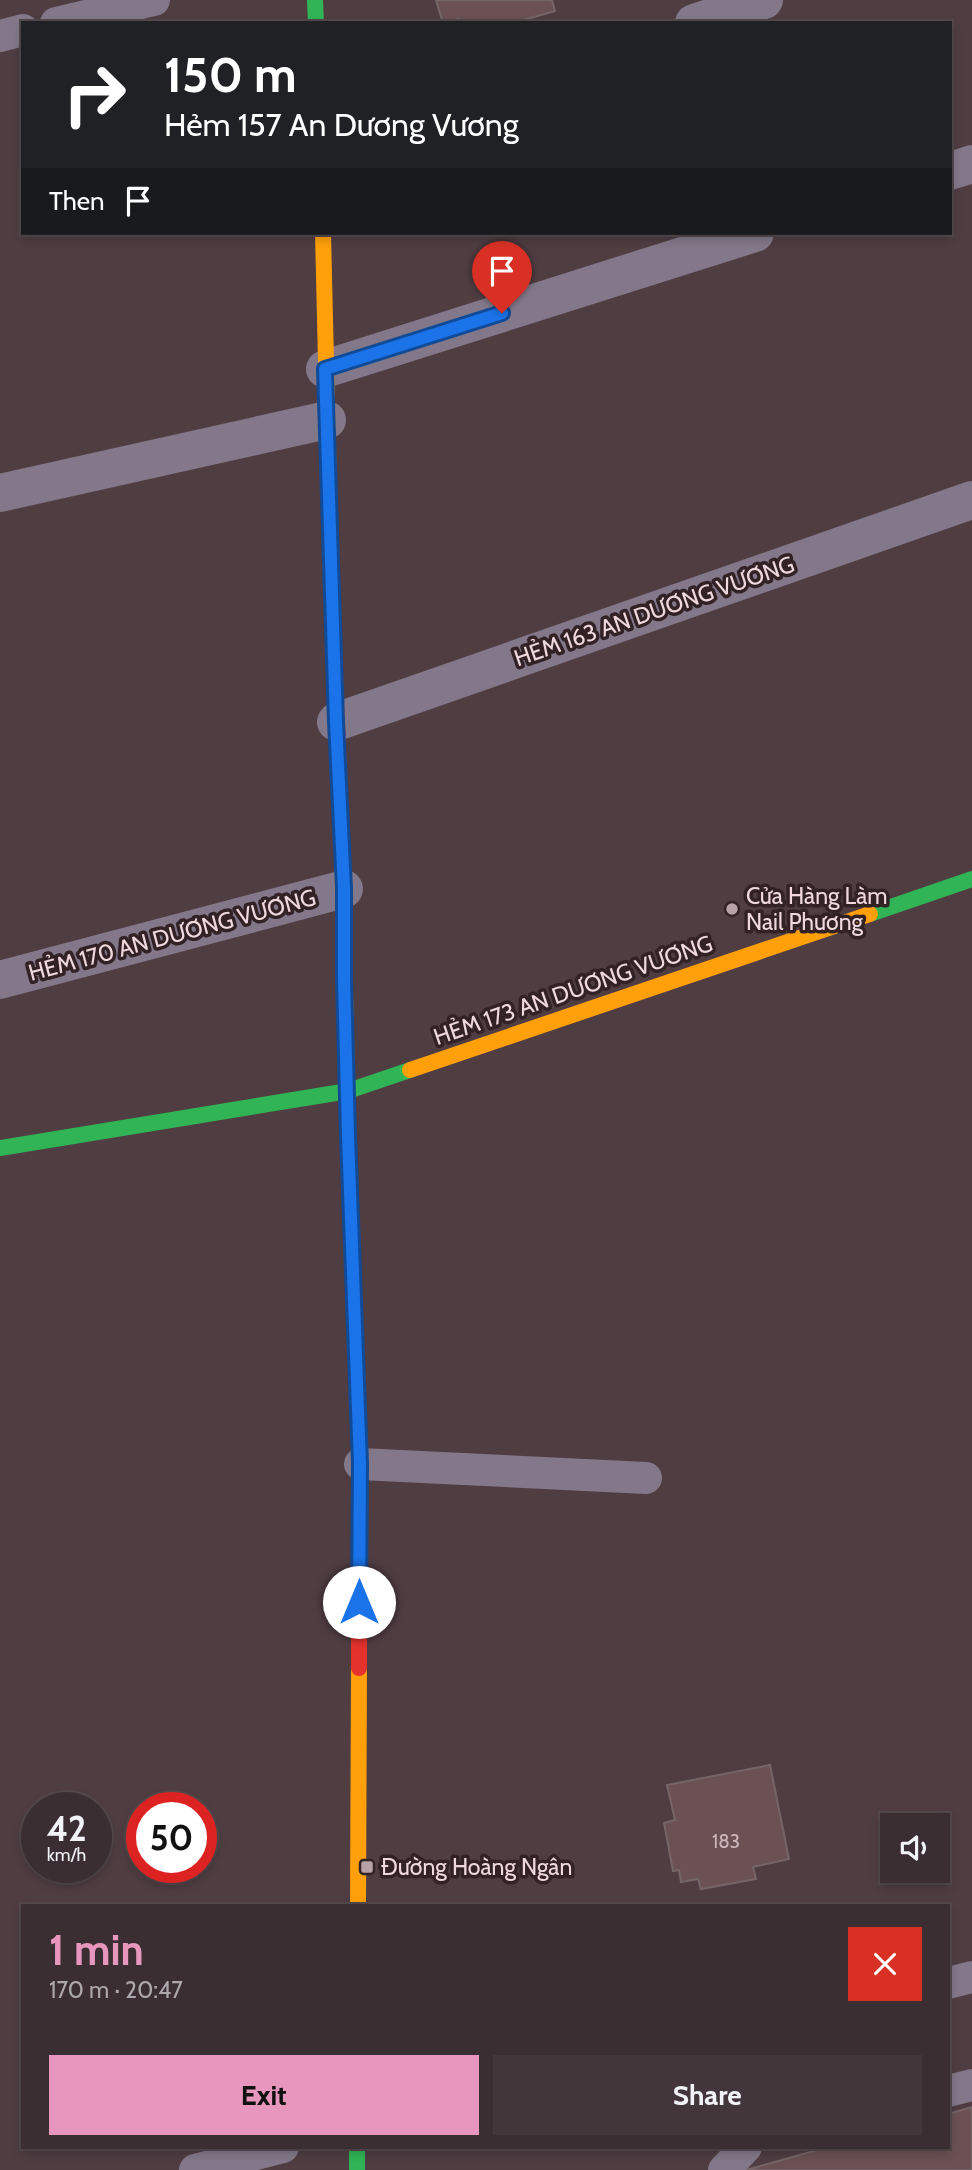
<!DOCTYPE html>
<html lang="en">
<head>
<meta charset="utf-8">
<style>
	:root { --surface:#3b2e32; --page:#42363a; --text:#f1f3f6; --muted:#aca8ac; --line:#544a4d; --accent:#e797bd }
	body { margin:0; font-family:Cabin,sans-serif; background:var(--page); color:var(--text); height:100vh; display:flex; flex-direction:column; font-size:26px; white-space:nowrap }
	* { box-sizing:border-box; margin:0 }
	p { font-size:23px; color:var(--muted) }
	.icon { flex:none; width:38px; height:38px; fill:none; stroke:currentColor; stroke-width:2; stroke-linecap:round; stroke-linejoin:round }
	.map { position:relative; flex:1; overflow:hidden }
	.side { position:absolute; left:21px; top:1904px; width:929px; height:245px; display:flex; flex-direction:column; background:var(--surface); border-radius:0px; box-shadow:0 4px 10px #0003,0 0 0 2px var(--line) }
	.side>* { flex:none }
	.guide { position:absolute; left:21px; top:21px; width:931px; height:214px; border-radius:0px; box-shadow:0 4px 10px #0003,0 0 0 2px var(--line); background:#202124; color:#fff; overflow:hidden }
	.tools { position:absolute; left:880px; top:1813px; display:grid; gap:14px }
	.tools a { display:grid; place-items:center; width:70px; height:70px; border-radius:0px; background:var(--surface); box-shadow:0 4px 10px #0003,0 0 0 2px var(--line); font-size:35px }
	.speed { position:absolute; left:21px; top:1792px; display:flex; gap:14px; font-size:35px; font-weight:700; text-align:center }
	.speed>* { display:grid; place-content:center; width:91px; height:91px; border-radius:50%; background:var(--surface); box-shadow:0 4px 10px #0003,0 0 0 2px var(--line); line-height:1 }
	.speed small { font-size:18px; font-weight:400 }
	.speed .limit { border:10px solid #d22; background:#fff; color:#111 }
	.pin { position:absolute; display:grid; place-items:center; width:60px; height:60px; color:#fff; margin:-72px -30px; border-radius:50% 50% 50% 0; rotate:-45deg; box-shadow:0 0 7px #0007 }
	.pin .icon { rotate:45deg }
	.me { position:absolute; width:77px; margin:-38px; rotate:0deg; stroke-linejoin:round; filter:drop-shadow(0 0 5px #0008) }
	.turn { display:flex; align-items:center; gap:24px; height:147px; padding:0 28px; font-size:32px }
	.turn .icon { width:91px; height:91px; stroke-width:2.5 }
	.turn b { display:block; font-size:49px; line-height:60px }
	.then { display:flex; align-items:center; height:66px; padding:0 28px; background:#0003; gap:14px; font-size:26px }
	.round { display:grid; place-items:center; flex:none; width:74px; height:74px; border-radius:0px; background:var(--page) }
	.head { display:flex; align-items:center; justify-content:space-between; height:119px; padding:0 28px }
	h1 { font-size:42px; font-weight:700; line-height:52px; color:var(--accent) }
	.cta { display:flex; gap:14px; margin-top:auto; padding:14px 28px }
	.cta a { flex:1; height:80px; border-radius:0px; background:var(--accent); color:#111; font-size:28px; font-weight:700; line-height:80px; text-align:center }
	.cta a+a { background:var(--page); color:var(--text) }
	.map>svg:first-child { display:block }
</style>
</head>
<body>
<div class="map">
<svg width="972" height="2170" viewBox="0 0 972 2170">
	<rect width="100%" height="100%" fill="#4f3d42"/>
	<path fill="#6b5154" stroke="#746567" stroke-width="2" d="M 436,0 L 552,0 L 555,11 L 513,23 L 460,23 L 459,19 L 443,23 Z
		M 770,1765 L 789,1859 L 753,1867 L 756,1879 L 701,1889 L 698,1879 L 681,1882 L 679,1870 L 673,1871 L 664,1823 L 675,1820 L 667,1785 Z
		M 972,2107 L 972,2170 L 746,2170 L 828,2147 L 948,2147 L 948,2114 Z"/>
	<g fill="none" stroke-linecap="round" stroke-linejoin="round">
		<path stroke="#827889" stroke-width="32" d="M 56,23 L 154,0
			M 0,36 L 23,30
			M 360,1464 L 646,1478
			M 948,1983 L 972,1977
			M 948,2091 L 972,2085
			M 195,2170 L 283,2147
			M 724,2170 L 746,2147"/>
		<path stroke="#827889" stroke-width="38" d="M 694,23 L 764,0
			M 950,171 L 972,164
			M 325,369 L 755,233
			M 0,493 L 327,420
			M 336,722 L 972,500
			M 0,980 L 344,889"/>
		<path stroke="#30b455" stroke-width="16" d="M 315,0 L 316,23
			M 870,914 L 972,879
			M 0,1148 L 348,1091 L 410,1070
			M 357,2147 L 357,2170"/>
		<path stroke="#ff9f0a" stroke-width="16" d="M 323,233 L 331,576
			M 342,846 L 348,1136 L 359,1426
			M 410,1070 L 870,914
			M 358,1906 L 359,1668"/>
		<path stroke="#e5322d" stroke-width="16" d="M 331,576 L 342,846
			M 359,1426 L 359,1668"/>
	</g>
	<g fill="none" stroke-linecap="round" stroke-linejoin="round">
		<defs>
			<path id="route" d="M 359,1602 L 360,1464 L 348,1136 L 344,979 L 344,889 L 336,722 L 325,369 L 502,313"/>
		</defs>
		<use href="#route" stroke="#114b97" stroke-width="18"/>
		<use href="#route" stroke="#1a73e8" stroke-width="12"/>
	</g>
	<g fill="#b7a2a7" stroke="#322226" stroke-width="2.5">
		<circle cx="732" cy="909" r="7"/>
		<rect x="360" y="1860" width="14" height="14" rx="3.5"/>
	</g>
	<g text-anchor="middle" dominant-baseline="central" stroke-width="7" stroke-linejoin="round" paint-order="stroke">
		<g font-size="19" fill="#ceb7bc">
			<text x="726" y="1841">183</text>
		</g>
		<g font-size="23" fill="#efd9de" stroke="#322226">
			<text transform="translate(654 611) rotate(-19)">HẺM 163 AN DƯƠNG VƯƠNG</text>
			<text transform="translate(172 935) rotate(-15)">HẺM 170 AN DƯƠNG VƯƠNG</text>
			<text transform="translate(573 990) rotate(-19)">HẺM 173 AN DƯƠNG VƯƠNG</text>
		</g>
		<g font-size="23" fill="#efd9de" stroke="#322226" text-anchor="start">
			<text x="746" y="896">Cửa Hàng Làm<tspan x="746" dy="26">Nail Phương</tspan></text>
			<text x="381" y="1867">Đường Hoàng Ngân</text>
		</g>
	</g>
</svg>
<div class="tools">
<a><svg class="icon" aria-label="sound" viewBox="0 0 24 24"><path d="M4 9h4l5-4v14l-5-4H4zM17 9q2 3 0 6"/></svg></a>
</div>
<div class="speed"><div>42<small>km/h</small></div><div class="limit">50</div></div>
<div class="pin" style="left:502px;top:313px;background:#d93025"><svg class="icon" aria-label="arrive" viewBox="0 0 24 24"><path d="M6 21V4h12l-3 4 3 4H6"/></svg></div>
<svg class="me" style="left:359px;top:1602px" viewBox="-20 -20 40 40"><circle r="19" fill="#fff"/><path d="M0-13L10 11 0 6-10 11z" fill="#1a73e8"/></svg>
<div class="guide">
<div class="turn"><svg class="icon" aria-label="right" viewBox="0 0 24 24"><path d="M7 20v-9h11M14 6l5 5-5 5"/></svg><div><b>150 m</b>Hẻm 157 An Dương Vương</div></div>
<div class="then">Then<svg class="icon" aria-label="arrive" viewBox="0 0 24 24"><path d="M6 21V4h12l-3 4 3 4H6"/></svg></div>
</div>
<section class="side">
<div class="head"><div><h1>1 min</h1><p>170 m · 20:47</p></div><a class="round" style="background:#d93025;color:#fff"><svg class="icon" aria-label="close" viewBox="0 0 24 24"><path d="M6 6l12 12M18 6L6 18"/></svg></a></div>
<div class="cta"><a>Exit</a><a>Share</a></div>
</section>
</div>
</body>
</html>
